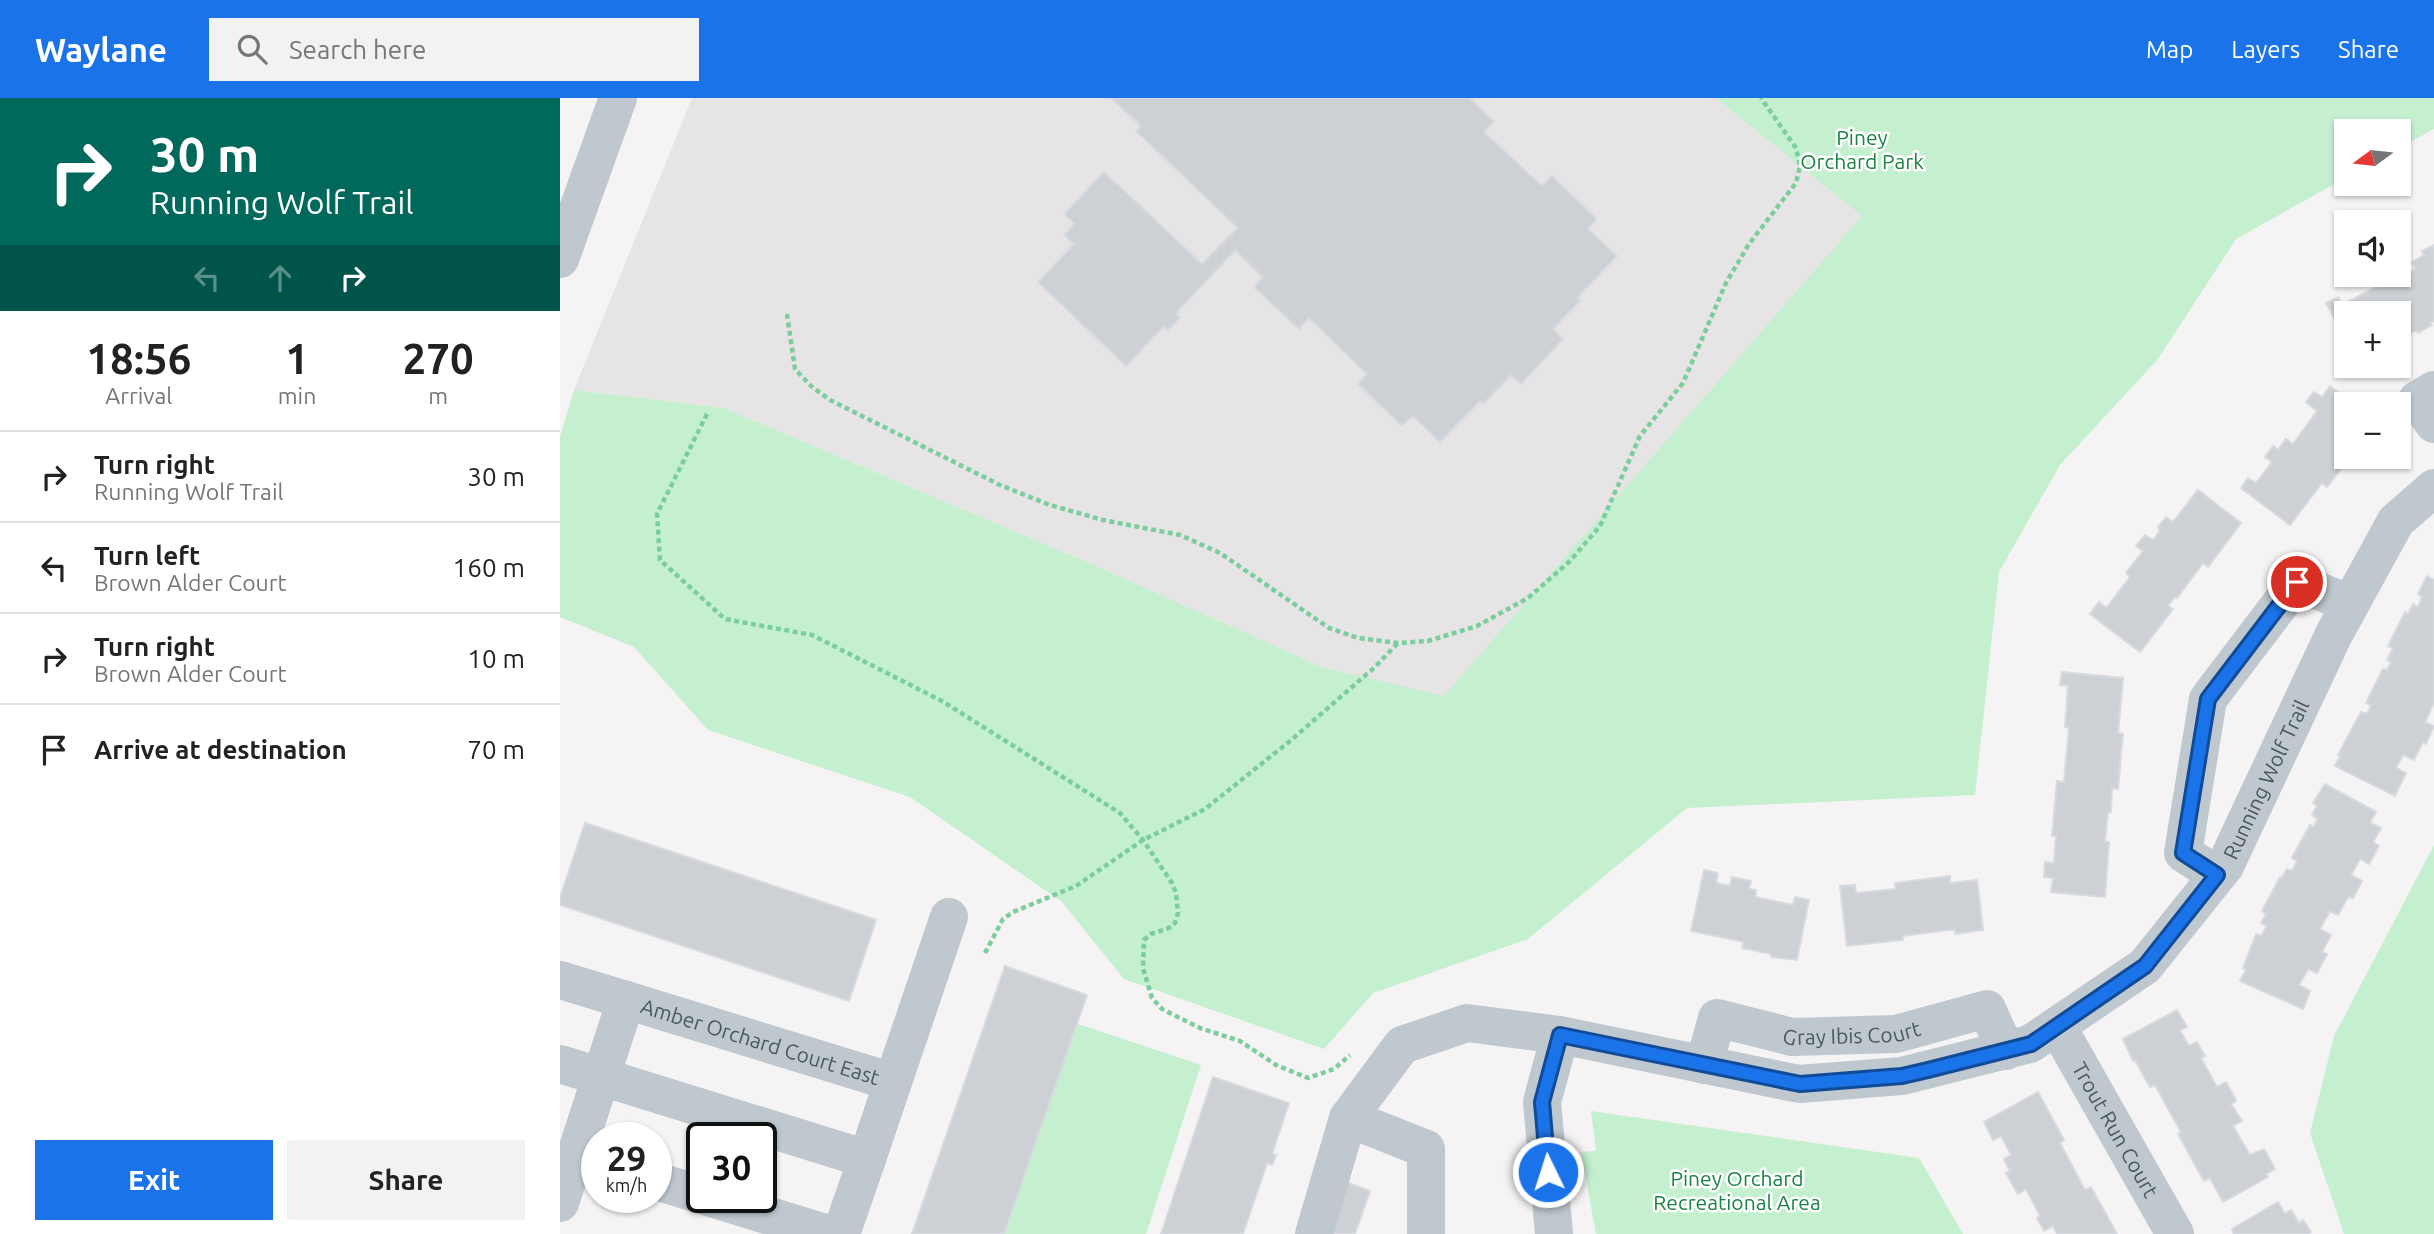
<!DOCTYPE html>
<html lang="en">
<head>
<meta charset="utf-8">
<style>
	:root { --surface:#fff; --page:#f2f2f2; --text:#222; --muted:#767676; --line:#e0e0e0; --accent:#1a73e8 }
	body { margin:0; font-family:Ubuntu,sans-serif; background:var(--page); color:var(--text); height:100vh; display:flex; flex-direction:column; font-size:26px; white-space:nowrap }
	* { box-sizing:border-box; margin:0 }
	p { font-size:23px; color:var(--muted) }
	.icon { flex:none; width:38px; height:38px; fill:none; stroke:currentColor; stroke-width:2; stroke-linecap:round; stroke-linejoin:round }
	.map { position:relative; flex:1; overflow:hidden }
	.side { display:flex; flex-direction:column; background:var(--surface); width:560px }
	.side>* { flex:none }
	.top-card { background:#00695c; color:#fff; overflow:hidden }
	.needle { width:46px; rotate:255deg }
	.tools { position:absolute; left:1774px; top:21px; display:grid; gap:14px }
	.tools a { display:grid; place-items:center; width:77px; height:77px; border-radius:0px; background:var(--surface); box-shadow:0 2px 5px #0004; font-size:35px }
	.speed { position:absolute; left:21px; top:1024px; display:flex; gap:14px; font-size:35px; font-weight:700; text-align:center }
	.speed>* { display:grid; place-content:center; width:91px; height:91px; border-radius:50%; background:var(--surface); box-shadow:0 2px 5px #0004; line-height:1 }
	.speed small { font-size:18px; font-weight:400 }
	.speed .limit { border:4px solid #111; border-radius:10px; background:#fff; color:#111 }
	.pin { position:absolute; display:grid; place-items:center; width:60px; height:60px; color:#fff; margin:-30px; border:4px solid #fff; border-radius:50%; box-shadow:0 2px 7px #0007 }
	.me { position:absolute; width:77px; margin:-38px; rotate:356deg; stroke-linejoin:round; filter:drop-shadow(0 0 5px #0008) }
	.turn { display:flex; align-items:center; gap:24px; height:147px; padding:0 35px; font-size:32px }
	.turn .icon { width:91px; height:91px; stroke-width:2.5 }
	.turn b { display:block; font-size:49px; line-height:60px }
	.lanes { display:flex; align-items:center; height:66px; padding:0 35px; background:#0003; justify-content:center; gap:35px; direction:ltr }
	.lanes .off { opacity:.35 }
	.eta { display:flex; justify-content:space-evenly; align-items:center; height:119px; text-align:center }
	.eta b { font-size:42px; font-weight:600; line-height:49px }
	.primary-button { display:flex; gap:14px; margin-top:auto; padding:14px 35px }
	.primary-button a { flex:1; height:80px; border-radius:0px; background:var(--accent); color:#fff; font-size:28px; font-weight:600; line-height:80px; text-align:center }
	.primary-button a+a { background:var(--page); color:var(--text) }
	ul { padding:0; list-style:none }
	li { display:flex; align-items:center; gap:21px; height:91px; padding:0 35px; border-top:2px solid var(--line) }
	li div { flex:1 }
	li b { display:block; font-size:26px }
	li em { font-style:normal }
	header { display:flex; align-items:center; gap:42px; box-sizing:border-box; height:98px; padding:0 35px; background:var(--accent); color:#fff }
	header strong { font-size:33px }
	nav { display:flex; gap:38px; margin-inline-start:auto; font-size:24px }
	.search { width:490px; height:63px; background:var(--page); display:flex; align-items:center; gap:18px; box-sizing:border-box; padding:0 24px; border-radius:0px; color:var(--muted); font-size:26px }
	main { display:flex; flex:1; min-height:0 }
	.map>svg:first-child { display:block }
</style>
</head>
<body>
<header>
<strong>Waylane</strong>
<div class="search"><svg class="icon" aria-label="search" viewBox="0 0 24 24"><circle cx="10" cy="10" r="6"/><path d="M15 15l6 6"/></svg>Search here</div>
<nav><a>Map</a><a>Layers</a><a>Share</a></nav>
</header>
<main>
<section class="side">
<div class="top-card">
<div class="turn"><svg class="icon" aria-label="right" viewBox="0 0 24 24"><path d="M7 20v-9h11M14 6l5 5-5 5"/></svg><div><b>30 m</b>Running Wolf Trail</div></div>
<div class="lanes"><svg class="icon off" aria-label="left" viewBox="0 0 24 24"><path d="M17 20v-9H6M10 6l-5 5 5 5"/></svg><svg class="icon off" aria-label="ahead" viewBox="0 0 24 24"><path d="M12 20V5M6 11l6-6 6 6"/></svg><svg class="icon" aria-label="right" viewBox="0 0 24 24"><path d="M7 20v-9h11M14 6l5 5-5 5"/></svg></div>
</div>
<div class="eta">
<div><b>18:56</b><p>Arrival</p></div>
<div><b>1</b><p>min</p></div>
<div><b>270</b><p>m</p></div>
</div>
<ul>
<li><svg class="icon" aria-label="right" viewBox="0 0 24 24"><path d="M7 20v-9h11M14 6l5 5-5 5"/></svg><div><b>Turn right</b><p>Running Wolf Trail</p></div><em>30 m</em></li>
<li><svg class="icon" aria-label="left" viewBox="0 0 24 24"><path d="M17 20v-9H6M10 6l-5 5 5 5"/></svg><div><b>Turn left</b><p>Brown Alder Court</p></div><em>160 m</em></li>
<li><svg class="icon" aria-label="right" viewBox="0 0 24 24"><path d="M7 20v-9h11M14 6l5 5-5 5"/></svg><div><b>Turn right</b><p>Brown Alder Court</p></div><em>10 m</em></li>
<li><svg class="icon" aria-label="arrive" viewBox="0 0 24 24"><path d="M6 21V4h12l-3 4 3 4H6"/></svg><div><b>Arrive at destination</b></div><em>70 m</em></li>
</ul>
<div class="primary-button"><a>Exit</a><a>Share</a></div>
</section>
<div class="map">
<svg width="1874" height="1136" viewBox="0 0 1874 1136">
	<rect width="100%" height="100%" fill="#f5f3f3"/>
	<path fill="#e6e4e5" d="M 132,0 L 1156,0 L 1303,118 L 884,599 L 762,569 L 527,464 L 164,310 L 14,292 Z"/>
	<path fill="#c4f0d0" d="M 1156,0 L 1874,0 L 1874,31 L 1839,50 L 1839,33 L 1787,33 L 1787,79 L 1676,141 L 1598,261 L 1500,367 L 1439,474 L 1415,697 L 1127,710 L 968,841 L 813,895 L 764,951 L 564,881 L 502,804 L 350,699 L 148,632 L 74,549 L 0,519 L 0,339 L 14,292 L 164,310 L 527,464 L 762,569 L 884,598 L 1302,118 Z
		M 1874,747 L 1874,1136 L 1784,1136 L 1750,1035 L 1774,938 Z
		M 512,924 L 641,967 L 586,1136 L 443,1136 Z
		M 1031,1013 L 1359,1060 L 1403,1136 L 1036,1136 L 1021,1054 L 1036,1053 Z"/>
	<path fill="#cdd0d5" stroke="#d7dade" stroke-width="2" d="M 551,0 L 909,0 L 934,23 L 924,34 L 982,88 L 992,78 L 1037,121 L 1028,131 L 1057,158 L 1017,200 L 1020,203 L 993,231 L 1003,241 L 961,286 L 951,277 L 923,306 L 920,303 L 880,344 L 853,318 L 842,328 L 798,286 L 807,276 L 749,220 L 739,231 L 694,189 L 703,179 L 675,152 L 616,215 L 620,220 L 608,232 L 604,228 L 566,268 L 478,184 L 514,146 L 504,137 L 515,126 L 504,116 L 544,74 L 642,166 L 678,130 L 576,33 L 581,28 Z
		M 1874,147 L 1874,223 L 1870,225 L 1872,227 L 1858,235 L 1856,232 L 1846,238 L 1844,234 L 1839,236 L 1839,215 L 1787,215 L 1787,242 L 1766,205 L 1778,199 L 1782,207 L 1818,188 L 1816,184 L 1829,177 L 1833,184 L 1843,178 L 1856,171 L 1852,164 L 1864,157 L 1862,153 Z
		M 1770,288 L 1794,306 L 1787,306 L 1787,359 L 1790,359 L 1767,389 L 1762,385 L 1730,427 L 1681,390 L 1688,380 L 1696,385 L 1712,364 L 1705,359 L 1713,348 L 1718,352 L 1726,341 L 1733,346 L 1757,313 L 1746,304 L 1754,294 L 1762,299 Z
		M 1638,392 L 1681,425 L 1648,469 L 1643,465 L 1617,500 L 1615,499 L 1608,508 L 1613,511 L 1580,554 L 1530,516 L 1539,504 L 1546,510 L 1570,479 L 1566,475 L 1583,453 L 1576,448 L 1585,437 L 1593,442 L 1600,433 L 1598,429 L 1606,419 L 1613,424 Z
		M 1867,478 L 1874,482 L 1874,605 L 1865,624 L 1874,628 L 1866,646 L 1863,644 L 1854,662 L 1843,657 L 1836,670 L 1846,675 L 1835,698 L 1775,668 L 1780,658 L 1778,657 L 1801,614 L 1807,616 L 1811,607 L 1806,605 L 1823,571 L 1827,572 L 1831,564 L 1827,562 L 1833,550 L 1828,548 L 1845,514 L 1848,516 L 1853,506 L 1858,509 L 1862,499 L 1858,496 Z
		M 1502,574 L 1563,580 L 1558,635 L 1563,636 L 1562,645 L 1558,691 L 1552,690 L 1551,714 L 1548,714 L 1545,744 L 1549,744 L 1545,799 L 1491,794 L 1493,780 L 1484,779 L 1485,764 L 1494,765 L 1496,738 L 1492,738 L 1497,683 L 1504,684 L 1506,661 L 1509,630 L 1505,629 L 1508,588 L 1500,587 Z
		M 1765,686 L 1816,714 L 1810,725 L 1821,730 L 1813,744 L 1819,748 L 1809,766 L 1800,761 L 1791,777 L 1802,783 L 1793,800 L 1788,799 L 1778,817 L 1770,813 L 1760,831 L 1771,837 L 1762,854 L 1767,856 L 1757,875 L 1748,871 L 1739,887 L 1750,893 L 1743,911 L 1680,883 L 1686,872 L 1683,870 L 1696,836 L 1701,838 L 1707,828 L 1701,825 L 1706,816 L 1702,813 L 1720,779 L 1722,780 L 1727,771 L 1732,773 L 1737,763 L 1732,760 L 1750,727 L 1753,729 L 1758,721 L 1752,717 L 1757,708 L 1753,705 Z
		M 25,725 L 316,822 L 289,903 L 0,807 L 0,800 Z
		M 1144,772 L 1158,775 L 1156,785 L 1170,788 L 1172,779 L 1191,783 L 1189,791 L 1196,792 L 1195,799 L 1233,807 L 1235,799 L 1249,802 L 1237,862 L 1211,859 L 1211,856 L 1182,850 L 1184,844 L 1131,833 Z
		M 1390,778 L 1390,785 L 1417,782 L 1423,832 L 1395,836 L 1395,832 L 1388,832 L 1342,838 L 1343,842 L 1287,848 L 1280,788 L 1295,787 L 1296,795 L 1336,791 L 1335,785 Z
		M 445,868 L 527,897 L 444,1136 L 352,1136 Z
		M 1617,912 L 1627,929 L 1620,932 L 1629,948 L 1637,944 L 1645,958 L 1641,960 L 1657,989 L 1666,984 L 1675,1000 L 1676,1003 L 1671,1006 L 1682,1023 L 1673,1028 L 1690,1057 L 1704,1051 L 1715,1071 L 1706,1076 L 1708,1079 L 1663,1104 L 1650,1080 L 1644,1083 L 1618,1036 L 1621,1034 L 1595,987 L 1590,989 L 1575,962 L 1573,963 L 1563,941 Z
		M 653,979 L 729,1005 L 712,1056 L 716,1057 L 712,1067 L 707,1065 L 683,1136 L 601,1136 Z
		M 1478,994 L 1504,1042 L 1500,1045 L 1525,1092 L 1531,1089 L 1557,1136 L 1497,1136 L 1493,1128 L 1484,1133 L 1477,1120 L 1480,1118 L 1466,1091 L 1458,1096 L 1446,1075 L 1450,1073 L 1444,1061 L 1451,1057 L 1441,1038 L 1433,1042 L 1424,1024 Z
		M 786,1084 L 810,1093 L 795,1136 L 769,1136 Z
		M 1718,1104 L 1725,1116 L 1731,1112 L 1739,1125 L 1743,1122 L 1751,1134 L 1748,1136 L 1674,1136 L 1672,1131 Z"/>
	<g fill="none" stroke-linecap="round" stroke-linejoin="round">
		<path stroke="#7bce9c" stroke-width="4.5" stroke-dasharray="5 3.5" stroke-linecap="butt" d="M 227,216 L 235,271 L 251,288 L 270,302 L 440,387 L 490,407 L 543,422 L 620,437 L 660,455 L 769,530 L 798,540 L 838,545 L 868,543 L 917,528 L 968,500 L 1010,463 L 1040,428 L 1080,338 L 1123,285 L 1166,185 L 1189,146 L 1236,85 L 1240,68 L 1236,50 L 1201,0
			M 147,316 L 97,416 L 100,462 L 165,521 L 252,537 L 382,603 L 560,715 L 583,742 L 612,785 L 616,795 L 618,815 L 615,825 L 609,830 L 591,836 L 584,842 L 583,870 L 592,900 L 602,911 L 640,930 L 680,943 L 716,967 L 748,980 L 774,971 L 790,957
			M 425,855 L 443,821 L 453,814 L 516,788 L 583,742 L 645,711 L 730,643 L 815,569 L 838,545"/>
		<g stroke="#bec8ce" stroke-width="38">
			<path d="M 0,161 L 58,0"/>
			<path d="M 1874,292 L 1857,302 L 1874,326"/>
			<path d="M 1657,777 L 1623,755 L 1648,601 L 1737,484 L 1790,506"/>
			<path d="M 0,882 L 66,902"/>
			<path id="s1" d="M 1497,928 L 1615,1136"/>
			<path d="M 0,966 L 307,1061 L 281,1136"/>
			<path id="s2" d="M 1144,967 L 1157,920 L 1232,939 L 1336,936 L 1427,911 L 1446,953"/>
			<path d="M 788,1020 L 866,1051 L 866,1136"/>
			<path d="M 307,1061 L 333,984"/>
			<path d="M 96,1083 L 142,1097"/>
			<path d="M 148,1099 L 268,1136"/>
			<path id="s3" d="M 0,1105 L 66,902 L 333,984 L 389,819"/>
			<path id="s4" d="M 754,1136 L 788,1020 L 842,947 L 907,925 L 1000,937 L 1239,986 L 1342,978 L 1470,946 L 1585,868 L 1665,768 L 1774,536 L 1836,423 L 1874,390"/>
			<path d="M 994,1136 L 982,1004 L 1000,937"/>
		</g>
	</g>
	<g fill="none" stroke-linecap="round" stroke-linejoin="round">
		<defs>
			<path id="route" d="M 988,1074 L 982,1004 L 1000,937 L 1240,986 L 1342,978 L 1368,972 L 1471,946 L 1585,868 L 1657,777 L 1623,755 L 1648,601 L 1737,484"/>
		</defs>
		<use href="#route" stroke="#114b97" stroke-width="18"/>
		<use href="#route" stroke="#1a73e8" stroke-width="12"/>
	</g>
	<g text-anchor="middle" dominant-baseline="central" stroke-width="5" stroke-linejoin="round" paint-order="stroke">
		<g font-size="21" fill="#198342" stroke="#fff">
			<text x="1302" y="39">Piney<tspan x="1302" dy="24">Orchard Park</tspan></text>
			<text x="1177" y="1080">Piney Orchard<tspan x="1177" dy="24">Recreational Area</tspan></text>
		</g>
		<g font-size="21" fill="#4a5860" stroke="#fff">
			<text stroke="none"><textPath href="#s4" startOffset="1216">Running Wolf Trail</textPath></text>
			<text stroke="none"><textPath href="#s2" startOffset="186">Gray Ibis Court</textPath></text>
			<text stroke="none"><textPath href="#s3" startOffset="354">Amber Orchard Court East</textPath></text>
			<text stroke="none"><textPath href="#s1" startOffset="119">Trout Run Court</textPath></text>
		</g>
	</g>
</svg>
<div class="tools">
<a><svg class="needle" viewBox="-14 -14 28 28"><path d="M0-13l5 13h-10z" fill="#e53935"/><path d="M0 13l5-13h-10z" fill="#767676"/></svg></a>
<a><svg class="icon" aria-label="sound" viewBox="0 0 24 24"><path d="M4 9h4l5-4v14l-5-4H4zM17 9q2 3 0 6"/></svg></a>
<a>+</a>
<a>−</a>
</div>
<div class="speed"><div>29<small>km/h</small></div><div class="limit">30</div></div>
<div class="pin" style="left:1737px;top:484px;background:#d93025"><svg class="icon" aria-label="arrive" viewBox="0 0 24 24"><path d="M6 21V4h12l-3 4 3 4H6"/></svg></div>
<svg class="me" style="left:988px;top:1074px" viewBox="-20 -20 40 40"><circle r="17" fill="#1a73e8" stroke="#fff" stroke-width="3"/><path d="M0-11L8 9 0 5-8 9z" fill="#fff"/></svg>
</div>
</main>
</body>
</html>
